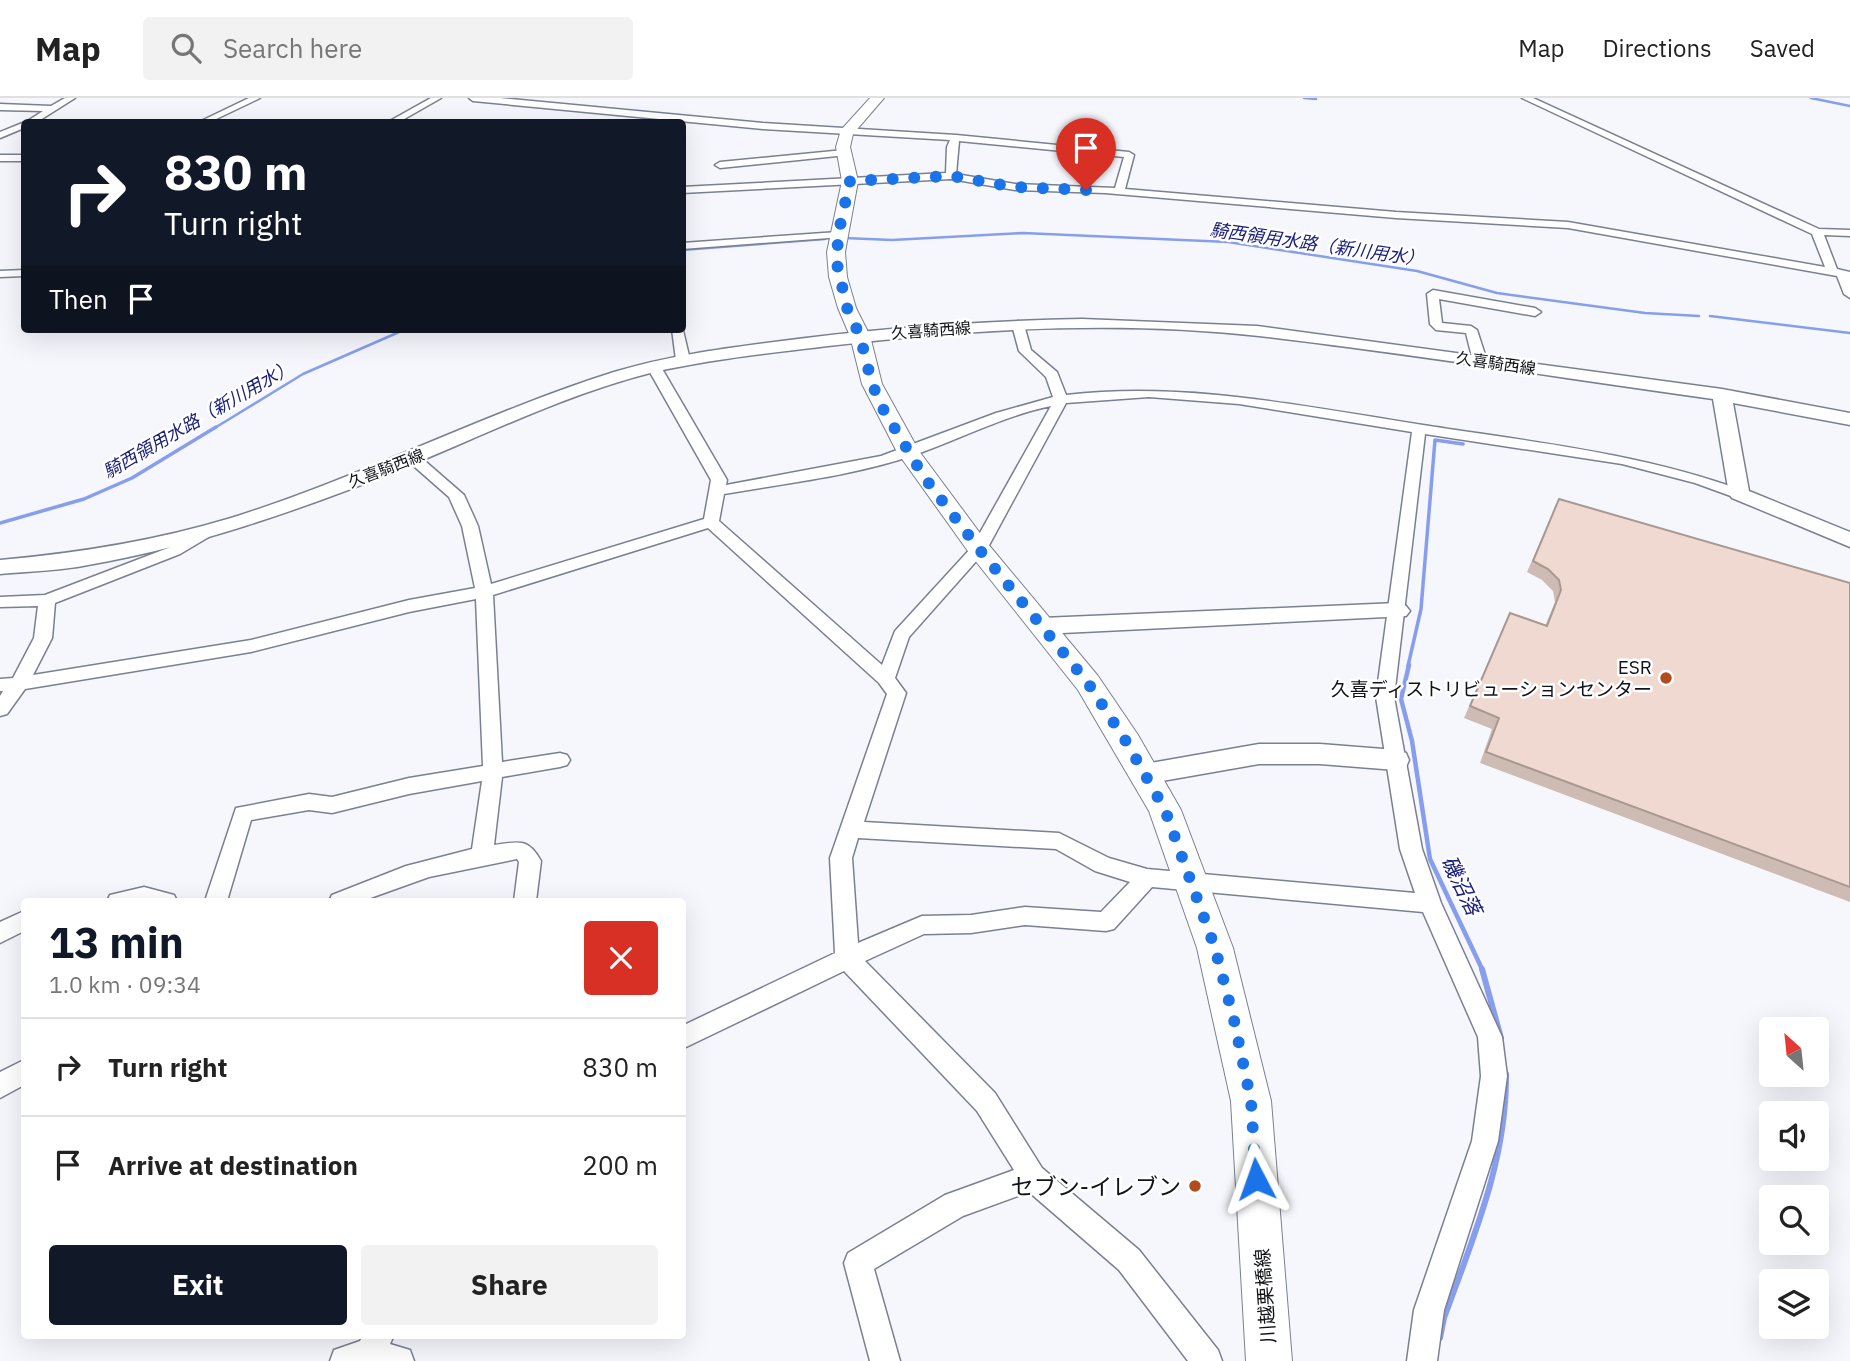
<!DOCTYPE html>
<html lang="en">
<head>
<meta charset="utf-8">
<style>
	:root { --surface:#fff; --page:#f2f2f2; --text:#222; --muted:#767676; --line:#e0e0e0; --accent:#111827 }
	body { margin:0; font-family:"IBM Plex Sans","Noto Sans JP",sans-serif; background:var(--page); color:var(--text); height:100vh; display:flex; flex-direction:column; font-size:26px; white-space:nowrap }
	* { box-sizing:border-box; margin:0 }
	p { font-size:23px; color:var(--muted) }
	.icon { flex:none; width:38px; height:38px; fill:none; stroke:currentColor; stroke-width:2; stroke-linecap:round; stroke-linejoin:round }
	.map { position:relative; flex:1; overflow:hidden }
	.drawer { position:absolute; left:21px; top:800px; width:665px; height:441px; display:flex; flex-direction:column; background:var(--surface); border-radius:7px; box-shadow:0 7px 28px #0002 }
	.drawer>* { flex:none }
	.top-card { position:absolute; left:21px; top:21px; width:665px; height:214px; border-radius:7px; box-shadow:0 7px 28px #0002; background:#111827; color:#fff; overflow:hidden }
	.needle { width:46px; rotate:333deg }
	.controls { position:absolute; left:1759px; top:919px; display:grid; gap:14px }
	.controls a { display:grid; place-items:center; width:70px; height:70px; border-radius:7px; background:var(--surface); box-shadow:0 7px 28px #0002; font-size:35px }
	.pin { position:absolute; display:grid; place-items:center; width:60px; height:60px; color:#fff; margin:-72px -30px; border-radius:50% 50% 50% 0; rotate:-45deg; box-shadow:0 0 7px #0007 }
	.pin .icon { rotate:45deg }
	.me { position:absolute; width:77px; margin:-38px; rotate:356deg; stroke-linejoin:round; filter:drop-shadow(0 0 5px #0008) }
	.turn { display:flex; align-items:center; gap:24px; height:147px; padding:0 28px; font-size:32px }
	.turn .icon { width:91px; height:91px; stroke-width:2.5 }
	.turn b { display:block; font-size:49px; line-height:60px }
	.then { display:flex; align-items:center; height:66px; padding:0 28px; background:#0003; gap:14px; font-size:26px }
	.round { display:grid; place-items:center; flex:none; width:74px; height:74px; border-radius:7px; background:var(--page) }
	.headline { display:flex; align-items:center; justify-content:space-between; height:119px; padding:0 28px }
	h1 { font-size:42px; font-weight:700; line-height:52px; color:var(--accent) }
	.button { display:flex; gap:14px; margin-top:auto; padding:14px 28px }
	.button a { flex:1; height:80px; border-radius:7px; background:var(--accent); color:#fff; font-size:28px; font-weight:700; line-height:80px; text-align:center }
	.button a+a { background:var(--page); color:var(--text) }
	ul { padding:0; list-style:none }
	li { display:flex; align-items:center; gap:21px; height:98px; padding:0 28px; border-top:2px solid var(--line) }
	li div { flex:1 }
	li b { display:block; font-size:26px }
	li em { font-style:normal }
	header { display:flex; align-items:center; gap:42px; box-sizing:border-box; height:98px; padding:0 35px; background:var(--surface); border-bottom:2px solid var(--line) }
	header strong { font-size:33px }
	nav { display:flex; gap:38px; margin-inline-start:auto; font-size:24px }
	.search { width:490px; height:63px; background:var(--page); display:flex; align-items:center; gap:18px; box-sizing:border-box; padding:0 24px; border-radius:7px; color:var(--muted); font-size:26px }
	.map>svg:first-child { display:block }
</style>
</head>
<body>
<header>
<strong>Map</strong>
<div class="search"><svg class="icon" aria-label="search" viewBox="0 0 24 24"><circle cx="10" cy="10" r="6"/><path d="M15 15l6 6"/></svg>Search here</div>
<nav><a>Map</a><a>Directions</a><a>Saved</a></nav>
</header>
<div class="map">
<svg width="1850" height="1263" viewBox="0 0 1850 1263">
	<rect width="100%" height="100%" fill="#f6f7fc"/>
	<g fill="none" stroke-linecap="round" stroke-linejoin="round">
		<path stroke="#879dee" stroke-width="2.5" d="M 1304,0 L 1316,1
			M 1811,0 L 1850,8
			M 0,40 L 24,30
			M 844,140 L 892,142 L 1023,135 L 1228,144 L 1417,173 L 1497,195 L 1645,215 L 1699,218
			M 682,152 L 825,141
			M 1710,218 L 1850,235
			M 213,331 L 303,276 L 406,231"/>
		<path stroke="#879dee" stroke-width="3.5" d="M 0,425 L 84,401 L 132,380 L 216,329
			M 1408,568 L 1421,511 L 1435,342 L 1463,346"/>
		<path stroke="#879dee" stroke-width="4.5" d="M 1409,567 L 1401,601 L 1412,643 L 1430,761 L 1483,873"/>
		<path stroke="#879dee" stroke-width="6" d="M 1482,871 L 1501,940
			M 1440,1240 L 1444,1220 C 1473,1140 1507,1062 1506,976"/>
		<defs>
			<path id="street" d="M 65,0 L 75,0 L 37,24 L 26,24 L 43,13 L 0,12 L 0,6 L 51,8 Z
				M 249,0 L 260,0 L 210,24 L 199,24 Z
				M 431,0 L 441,0 L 399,24 L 388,24 Z
				M 469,0 L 500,0 L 763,25 L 956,37 L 1129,54 L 1134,57 L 1125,91 L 1396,114 L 1568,124 L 1825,169 L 1812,136 L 1522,0 L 1533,0 L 1819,131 L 1850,132 L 1850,138 L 1824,137 L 1837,171 L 1850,174 L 1850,200 L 1844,196 L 1837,178 L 1568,130 L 1396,120 L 1105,95 L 1015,92 L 951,81 L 682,95 L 682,89 L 946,75 L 947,49 L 950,42 L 763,31 L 473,3 ZM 959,43 L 1124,59 L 1115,90 L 1015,86 L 956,76 Z
				M 25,24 L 24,30 L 0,40 L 0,34 Z
				M 844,52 L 849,55 L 847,57 L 720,70 L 715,67 L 720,64 Z
				M 0,57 L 24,57 L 24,63 L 0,63 Z
				M 838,134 L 842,135 L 842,139 L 682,151 L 682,145 Z
				M 24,172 L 24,178 L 0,179 L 0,173 Z
				M 1433,192 L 1535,210 L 1541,214 L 1535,218 L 1439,201 L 1442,225 L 1471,228 L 1477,232 L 1487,263 L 1480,267 L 1473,263 L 1466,235 L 1436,232 L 1430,226 L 1427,196 Z
				M 1018,223 L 1024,227 L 1031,252 L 1057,274 L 1066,297 C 1188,283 1304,309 1423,327 C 1532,344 1640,355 1744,393 L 1747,396 L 1739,401 L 1695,385 L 1622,366 L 1425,336 L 1394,599 L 1422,751 L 1441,805 L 1502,939 L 1507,978 L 1498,1043 L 1444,1212 L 1437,1263 L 1407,1263 L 1414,1212 L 1472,1043 L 1481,978 L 1478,939 L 1423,814 L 1152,789 L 1114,831 L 1106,833 L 1025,827 L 971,835 L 924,836 L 865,863 L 995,995 L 1042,1070 L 1139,1152 L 1218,1252 L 1222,1263 L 1188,1263 L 1119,1172 L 1029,1094 L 963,1118 L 874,1171 L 900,1263 L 870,1263 L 844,1165 L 848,1155 L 945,1097 L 1014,1072 L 977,1013 L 844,873 L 682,951 L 682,928 L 835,855 L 830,760 L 887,596 L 879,585 L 708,430 L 493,497 L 502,664 L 560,655 L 567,657 L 570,662 L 567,667 L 560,669 L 502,679 L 494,747 C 518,744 528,739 541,763 L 536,803 L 514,803 L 519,764 L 517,761 L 429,779 L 362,803 L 329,803 L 332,797 L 406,768 L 472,751 L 482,683 L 409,696 L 332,715 L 309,712 L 251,722 L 227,803 L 205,803 L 236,710 L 309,696 L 332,699 L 409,680 L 483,668 L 476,501 L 409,514 L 251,554 L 25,591 L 7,616 L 0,618 L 0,598 L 3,593 L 0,593 L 0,581 L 13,580 L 34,540 L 38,508 L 0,509 L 0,499 L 45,497 L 168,450 L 204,432 L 212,437 L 180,456 L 55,505 L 52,540 L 33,577 L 251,542 L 409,502 L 475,490 L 462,428 L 449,399 L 408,363 L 406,360 L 413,356 L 418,357 L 464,397 L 478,428 L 491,486 L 704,421 L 711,382 L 647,269 L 649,266 L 654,265 L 661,269 L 727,382 L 726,387 L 881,358 L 996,315 L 1053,299 L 1046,279 L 1019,253 L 1012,227 ZM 1149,299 L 1239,306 L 1412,334 L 1376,599 L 1400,751 L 1415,795 L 1147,771 L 1109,760 L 1059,735 L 864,724 L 906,595 L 895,580 L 909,539 L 987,451 L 1066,305 ZM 1051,308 L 972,449 L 895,533 L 882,567 L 719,423 L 724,396 C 787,385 853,378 914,357 C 960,341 1003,318 1051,308 ZM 858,740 L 1056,751 L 1095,773 L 1130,784 L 1101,814 L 1025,809 L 971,817 L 922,818 L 858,845 L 852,760 Z
				M 682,228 L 690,262 L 683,266 L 676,262 L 672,231 L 682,231 Z
				M 144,789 L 174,797 L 177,803 L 107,803 L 110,797 Z
				M 24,813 L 24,833 L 0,845 L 0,824 Z
				M 24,962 L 24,987 L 0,1000 L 0,974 Z
				M 363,1237 L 394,1237 L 390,1246 L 410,1252 L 414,1263 L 330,1263 L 334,1252 L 360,1243 Z"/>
			<path id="secondary" d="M 1082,221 L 1257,228 L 1722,291 L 1850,315 L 1850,327 L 1733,305 L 1749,393 L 1850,434 L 1850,449 L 1732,400 L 1729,396 L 1713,301 C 1562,280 1411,256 1259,238 C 1117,222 970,231 828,248 C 770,255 711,261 654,274 C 566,296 482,338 399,372 C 297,413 196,448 88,467 C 59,473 29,473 0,476 L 0,462 C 79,455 155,443 231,420 C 362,379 484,315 614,274 C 667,258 720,251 774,244 C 876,230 979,223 1082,221 Z
				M 1398,505 L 1406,508 L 1410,513 L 1406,518 L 1042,536 L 1034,534 L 1030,528 L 1034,522 L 1042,520 Z
				M 1259,646 L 1320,646 L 1396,652 L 1406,655 L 1409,662 L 1406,669 L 1396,672 L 1320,666 L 1259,666 L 1145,686 L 1135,683 L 1131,676 L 1135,669 L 1145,666 Z"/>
			<path id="primary" d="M 870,0 L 884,0 L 853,36 L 850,49 L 858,83 L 845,154 L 847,179 L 856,210 L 870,238 L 882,286 L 919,353 L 988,446 L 1098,578 L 1138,637 L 1181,712 L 1233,850 L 1271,1003 L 1292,1263 L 1246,1263 L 1231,1003 L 1197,850 L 1149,713 L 1078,592 L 970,456 L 897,354 L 862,286 L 850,238 L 838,210 L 829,179 L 827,154 L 842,83 L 836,49 L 841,32 Z"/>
		</defs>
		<use href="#street" stroke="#7a8092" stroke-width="3"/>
		<use href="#secondary" stroke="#7a8092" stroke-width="3"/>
		<use href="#primary" stroke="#7a8092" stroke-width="2"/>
		<use href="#street" fill="#fff" fill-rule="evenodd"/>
		<use href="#secondary" fill="#fff" fill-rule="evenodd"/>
		<use href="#primary" fill="#fff" fill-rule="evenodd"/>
	</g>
	<path fill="#cebbb3" d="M 1559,401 L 1850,485 L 1850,804 L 1480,665 L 1492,631 L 1464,620 L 1510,515 L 1545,528 L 1555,504 L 1553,493 L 1542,482 L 1527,474 Z"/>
	<path fill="#f0d9d0" stroke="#a89892" stroke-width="2" d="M 1559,401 L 1850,485 L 1850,789 L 1486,654 L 1499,620 L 1470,608 L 1510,515 L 1547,528 L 1561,492 L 1559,482 L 1548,471 L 1533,463 Z"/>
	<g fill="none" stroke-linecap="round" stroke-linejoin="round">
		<path stroke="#1a73e8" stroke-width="12" stroke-dasharray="0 21.6" d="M 1086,92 L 1015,89 L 951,78 L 850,83 L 838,137 L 837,166 L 847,210 L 860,238 L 872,286 L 883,311 L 924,379 L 979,451 L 1088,585 L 1127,645 L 1165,712 L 1215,850 L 1234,922 L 1251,1003 L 1256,1081"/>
	</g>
	<g fill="#b24c1e" stroke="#fff" stroke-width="2.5">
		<circle cx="1666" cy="580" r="7"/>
		<circle cx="1195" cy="1088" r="7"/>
	</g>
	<g text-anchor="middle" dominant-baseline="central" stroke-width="5" stroke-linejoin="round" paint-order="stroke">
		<g font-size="16" fill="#111319" stroke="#fff">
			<text transform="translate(931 232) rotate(-4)">久喜騎西線</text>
			<text transform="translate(1496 265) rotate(8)">久喜騎西線</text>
			<text transform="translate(386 370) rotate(-21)">久喜騎西線</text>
		</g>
		<g font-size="18" font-style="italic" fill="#1c207d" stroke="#fff">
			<text transform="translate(1317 146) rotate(8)">騎西領用水路（新川用水）</text>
			<text transform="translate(198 321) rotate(-30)">騎西領用水路（新川用水）</text>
		</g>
		<g font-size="19" fill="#111319" stroke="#fff" text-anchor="end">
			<text x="1652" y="569">ESR<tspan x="1652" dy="22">久喜ディストリビューションセンター</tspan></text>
		</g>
		<g font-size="19" fill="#111319" stroke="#fff">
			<text transform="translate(1265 1198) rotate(-94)">川越栗橋線</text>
		</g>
		<g font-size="21" font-style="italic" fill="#1c207d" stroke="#fff">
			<text transform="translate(1462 787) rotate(64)">磯沼落</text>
		</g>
		<g font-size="23" fill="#111319" stroke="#fff" text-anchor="end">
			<text x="1181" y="1088">セブン-イレブン</text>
		</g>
	</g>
</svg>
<div class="controls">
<a><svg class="needle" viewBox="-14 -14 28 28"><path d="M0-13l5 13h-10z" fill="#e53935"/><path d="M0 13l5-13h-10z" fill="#767676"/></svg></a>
<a><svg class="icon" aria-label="sound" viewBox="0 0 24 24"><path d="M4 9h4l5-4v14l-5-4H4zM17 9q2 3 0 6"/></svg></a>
<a><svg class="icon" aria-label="search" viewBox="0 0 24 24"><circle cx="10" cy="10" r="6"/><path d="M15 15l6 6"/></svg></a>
<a><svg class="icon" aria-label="layers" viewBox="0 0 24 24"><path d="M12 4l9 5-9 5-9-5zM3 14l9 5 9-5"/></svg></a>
</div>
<div class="pin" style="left:1086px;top:92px;background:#d93025"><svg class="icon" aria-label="arrive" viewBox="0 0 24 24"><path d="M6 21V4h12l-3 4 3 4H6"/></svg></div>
<svg class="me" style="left:1256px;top:1081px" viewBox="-20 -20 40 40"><path d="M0-17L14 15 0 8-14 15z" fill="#1a73e8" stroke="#fff" stroke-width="4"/></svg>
<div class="top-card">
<div class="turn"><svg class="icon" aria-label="right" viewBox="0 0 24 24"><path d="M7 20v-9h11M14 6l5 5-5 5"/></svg><div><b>830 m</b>Turn right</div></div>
<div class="then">Then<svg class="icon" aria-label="arrive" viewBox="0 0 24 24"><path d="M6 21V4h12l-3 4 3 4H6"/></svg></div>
</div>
<section class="drawer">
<div class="headline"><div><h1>13 min</h1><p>1.0 km · 09:34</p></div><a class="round" style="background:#d93025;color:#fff"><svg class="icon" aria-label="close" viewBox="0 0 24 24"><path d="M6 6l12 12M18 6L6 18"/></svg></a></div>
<ul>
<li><svg class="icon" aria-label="right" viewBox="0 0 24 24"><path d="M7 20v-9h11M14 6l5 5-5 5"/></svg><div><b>Turn right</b></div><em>830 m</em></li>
<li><svg class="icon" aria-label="arrive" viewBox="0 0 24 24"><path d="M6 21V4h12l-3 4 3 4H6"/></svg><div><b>Arrive at destination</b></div><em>200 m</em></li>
</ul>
<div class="button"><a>Exit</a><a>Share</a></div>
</section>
</div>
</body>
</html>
